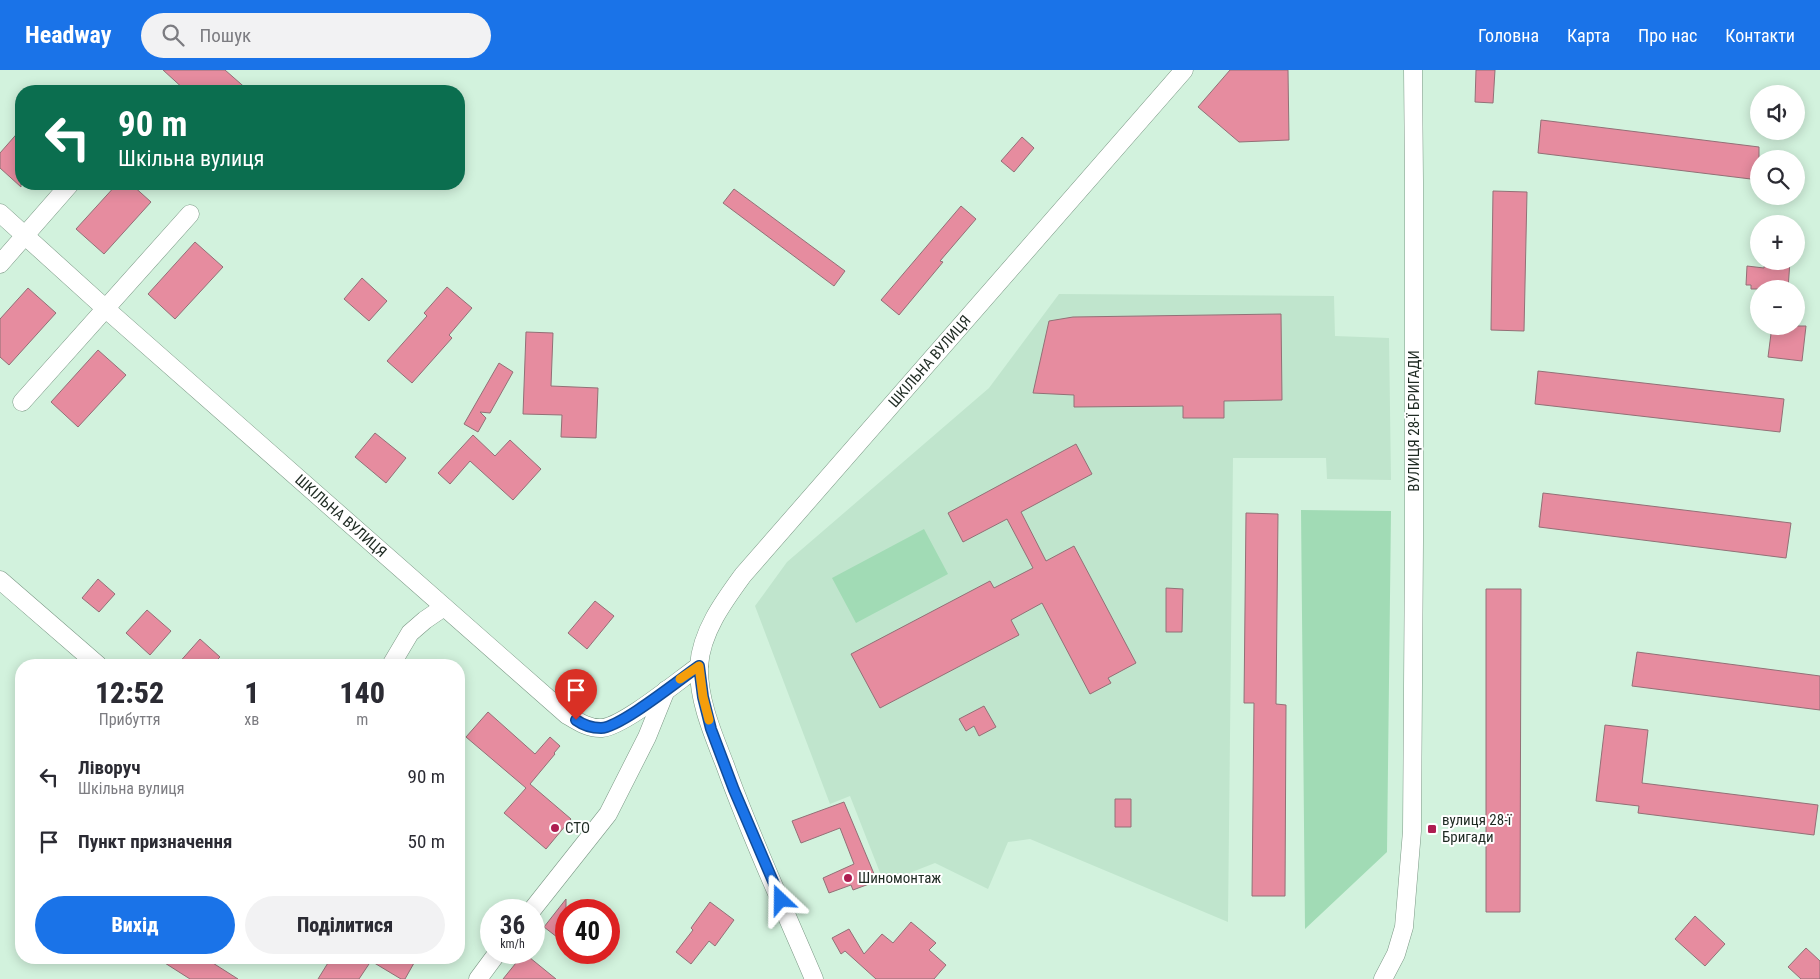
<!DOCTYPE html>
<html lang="uk">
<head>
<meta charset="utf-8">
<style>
	:root { --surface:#fff; --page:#f2f2f3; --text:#2b2b33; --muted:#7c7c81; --accent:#1a73e8 }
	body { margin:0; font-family:"Roboto Condensed",sans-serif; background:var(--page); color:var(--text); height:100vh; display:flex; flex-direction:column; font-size:19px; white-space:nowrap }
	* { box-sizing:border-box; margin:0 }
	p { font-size:16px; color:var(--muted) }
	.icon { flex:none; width:28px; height:28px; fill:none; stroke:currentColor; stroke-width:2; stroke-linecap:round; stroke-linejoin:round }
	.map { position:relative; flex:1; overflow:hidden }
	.sheet { position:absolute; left:15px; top:589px; width:450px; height:305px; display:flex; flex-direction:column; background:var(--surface); border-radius:20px; box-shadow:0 2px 12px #0003 }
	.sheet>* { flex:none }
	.top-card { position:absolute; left:15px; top:15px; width:450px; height:105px; border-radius:20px; box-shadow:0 2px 12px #0003; background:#0b6e4f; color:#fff; overflow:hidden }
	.buttons { position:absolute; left:1750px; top:15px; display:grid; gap:10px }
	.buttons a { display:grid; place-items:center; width:55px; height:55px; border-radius:50%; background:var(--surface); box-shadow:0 2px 12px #0003; font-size:25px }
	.speed { position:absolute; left:480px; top:829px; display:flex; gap:10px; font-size:25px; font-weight:700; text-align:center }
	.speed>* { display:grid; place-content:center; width:65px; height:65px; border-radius:50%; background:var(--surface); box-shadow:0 2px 12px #0003; line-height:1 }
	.speed small { font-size:12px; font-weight:400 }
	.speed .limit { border:8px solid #d22; background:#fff; color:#111 }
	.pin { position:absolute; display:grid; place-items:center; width:42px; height:42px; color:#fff; margin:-51px -21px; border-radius:50% 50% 50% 0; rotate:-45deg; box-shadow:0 0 5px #0007 }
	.pin .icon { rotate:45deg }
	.me { position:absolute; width:55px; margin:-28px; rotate:337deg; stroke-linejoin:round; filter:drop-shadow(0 0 4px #0008) }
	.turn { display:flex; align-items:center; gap:18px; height:105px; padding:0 20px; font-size:22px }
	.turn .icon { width:65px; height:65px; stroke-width:2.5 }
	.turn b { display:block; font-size:35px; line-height:42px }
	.eta { display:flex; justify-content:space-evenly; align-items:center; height:85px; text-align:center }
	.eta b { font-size:30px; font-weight:800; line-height:35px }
	.button { display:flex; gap:10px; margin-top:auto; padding:10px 20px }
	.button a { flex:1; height:58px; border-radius:30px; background:var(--accent); color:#fff; font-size:20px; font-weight:800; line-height:58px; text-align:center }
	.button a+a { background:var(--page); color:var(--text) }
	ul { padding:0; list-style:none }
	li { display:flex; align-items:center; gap:15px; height:65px; padding:0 20px }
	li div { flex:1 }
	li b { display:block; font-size:19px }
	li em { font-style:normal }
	header { display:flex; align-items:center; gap:30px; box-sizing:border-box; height:70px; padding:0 25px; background:var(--accent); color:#fff }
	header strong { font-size:24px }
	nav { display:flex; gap:28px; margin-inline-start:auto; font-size:18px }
	.search { width:350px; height:45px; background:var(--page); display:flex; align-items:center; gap:12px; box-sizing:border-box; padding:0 18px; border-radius:28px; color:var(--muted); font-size:19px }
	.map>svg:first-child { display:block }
</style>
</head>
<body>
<header>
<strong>Headway</strong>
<div class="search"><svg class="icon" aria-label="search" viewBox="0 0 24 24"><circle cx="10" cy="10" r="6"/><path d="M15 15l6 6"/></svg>Пошук</div>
<nav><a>Головна</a><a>Карта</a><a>Про нас</a><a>Контакти</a></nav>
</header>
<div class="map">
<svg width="1820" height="909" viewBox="0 0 1820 909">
	<rect width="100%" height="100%" fill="#d2f2dd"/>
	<path fill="#c0e5cd" d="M 1059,224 L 1334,226 L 1335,266 L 1389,268 L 1391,410 L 1327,409 L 1326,388 L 1233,388 L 1228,852 L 1030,769 L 1008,772 L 988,819 L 935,793 L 884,813 L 850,726 L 830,734 L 755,536 L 787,492 L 989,318 Z"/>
	<path fill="#a1dbb5" d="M 1301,440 L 1391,441 L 1387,782 L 1305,859 Z
		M 924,459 L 948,504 L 856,553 L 832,508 Z"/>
	<path fill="#e68c9f" stroke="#927076" d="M 163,0 L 225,0 L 249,21 L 186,21 Z
		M 1230,0 L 1288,0 L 1289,70 L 1239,72 L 1198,37 Z
		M 1476,0 L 1495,0 L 1493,33 L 1475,32 Z
		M 1541,50 L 1759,77 L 1759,110 L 1538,83 Z
		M 21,59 L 21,117 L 0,98 L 0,83 Z
		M 1022,67 L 1034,78 L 1014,102 L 1001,91 Z
		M 117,114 L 131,114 L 151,132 L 104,184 L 76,159 Z
		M 734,119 L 845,201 L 834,216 L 723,133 Z
		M 1493,121 L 1527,122 L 1524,261 L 1491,260 Z
		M 961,136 L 976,149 L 940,191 L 943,192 L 899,245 L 881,230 Z
		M 195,172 L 223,197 L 175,249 L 148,224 Z
		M 1765,191 L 1790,191 L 1788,219 L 1751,219 L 1751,215 L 1746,215 L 1747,196 L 1764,198 Z
		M 362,208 L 387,231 L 369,251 L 344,229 Z
		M 447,217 L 472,238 L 449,265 L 452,268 L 412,313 L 387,291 L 427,246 L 424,243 Z
		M 28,218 L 56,243 L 9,295 L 0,287 L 0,249 Z
		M 1281,244 L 1282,330 L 1224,331 L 1224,348 L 1183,348 L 1183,336 L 1074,337 L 1074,325 L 1033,323 L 1049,251 L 1073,247 Z
		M 1772,256 L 1806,256 L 1802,291 L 1768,287 Z
		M 526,262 L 553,263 L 551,316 L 598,318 L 596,368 L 561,367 L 562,345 L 523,344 Z
		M 98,280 L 126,305 L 78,357 L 51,332 Z
		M 499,293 L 513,302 L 490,343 L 480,342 L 486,348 L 478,362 L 464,354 Z
		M 1538,301 L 1784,329 L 1780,362 L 1535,334 Z
		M 375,363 L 406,388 L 386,413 L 355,387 Z
		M 473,365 L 495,386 L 510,370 L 541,399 L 513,430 L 470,391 L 450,414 L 438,403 Z
		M 1076,374 L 1092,404 L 1021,442 L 1046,491 L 1074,476 L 1136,593 L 1108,608 L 1111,613 L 1090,624 L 1042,533 L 1011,550 L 1019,565 L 880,638 L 851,584 L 990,511 L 994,518 L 1033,498 L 1007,449 L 963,472 L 948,443 Z
		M 1543,423 L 1791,453 L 1786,488 L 1539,457 Z
		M 1246,443 L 1278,444 L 1276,634 L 1286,635 L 1285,826 L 1252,826 L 1254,633 L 1244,633 Z
		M 98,509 L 115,524 L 99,542 L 82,528 Z
		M 1166,518 L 1183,519 L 1182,562 L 1166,562 Z
		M 1486,519 L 1521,519 L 1520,842 L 1486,842 Z
		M 595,531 L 614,546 L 587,579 L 568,563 Z
		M 147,540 L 171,561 L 150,585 L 126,563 Z
		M 200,569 L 220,587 L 212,595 L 177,595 Z
		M 1637,582 L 1820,606 L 1820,640 L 1632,616 Z
		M 984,636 L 996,657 L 979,666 L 974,656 L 966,661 L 959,649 Z
		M 488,642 L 535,684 L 550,667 L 560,676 L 554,683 L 555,684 L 530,714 L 571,749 L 546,779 L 504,743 L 526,718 L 466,667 Z
		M 1605,655 L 1648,660 L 1642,713 L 1818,735 L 1814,765 L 1638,743 L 1639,736 L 1596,731 Z
		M 1115,729 L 1131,729 L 1131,757 L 1115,757 Z
		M 844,732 L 877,811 L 853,820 L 851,815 L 829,823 L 823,808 L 854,794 L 840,758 L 801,773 L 792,751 Z
		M 566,829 L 566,874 L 544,857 Z
		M 710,832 L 734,850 L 715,876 L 709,871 L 691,894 L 676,882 L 693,860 L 691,858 Z
		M 1695,846 L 1725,874 L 1705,896 L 1675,869 Z
		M 911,852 L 936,873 L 929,880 L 946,895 L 934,909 L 876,909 L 845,881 L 841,884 L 832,868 L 849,859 L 864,884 L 882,864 L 893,873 Z
		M 1806,878 L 1820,891 L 1820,909 L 1801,909 L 1788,897 Z
		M 524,883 L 556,909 L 503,909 Z
		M 157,888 L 205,888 L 238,909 L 190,909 Z
		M 331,888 L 404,888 L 414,893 L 405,909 L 401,909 L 371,891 L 359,909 L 318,909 Z"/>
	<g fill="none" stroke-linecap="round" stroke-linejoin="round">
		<defs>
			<g id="minor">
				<path id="s1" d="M 0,143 L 106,239 L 567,645 C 577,651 589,659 602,658 C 624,656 679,610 699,596"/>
				<path d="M 0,194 L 70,114"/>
				<path d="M 22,332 L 190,144"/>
				<path d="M 0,510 L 98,595"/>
				<path d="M 391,595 L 410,563 L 425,550 L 444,537"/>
				<path d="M 532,840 L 608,744 L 647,667 L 666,620"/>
				<path d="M 478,909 L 498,882"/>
				<path id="s2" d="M 814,909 C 784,838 751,768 725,695 C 713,664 698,630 699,596 C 701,562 724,531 743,505 L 1184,0"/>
				<path d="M 1383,909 L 1396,884 L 1404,857 L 1412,761 L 1414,472 L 1414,112 L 1413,0"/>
			</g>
		</defs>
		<use href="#minor" stroke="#7b9885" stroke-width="19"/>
		<use href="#minor" stroke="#fff" stroke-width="18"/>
	</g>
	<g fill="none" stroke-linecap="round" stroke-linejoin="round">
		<defs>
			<path id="route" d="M 576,650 C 583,655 592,658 601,658 C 621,657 680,609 699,596 L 703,627 L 711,659 L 734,720 L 781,830"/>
		</defs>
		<use href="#route" stroke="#114b97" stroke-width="12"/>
		<use href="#route" stroke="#1a73e8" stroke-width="9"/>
		<path stroke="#f59e0b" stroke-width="9" d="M 680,609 L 699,596 L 703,627 L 709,650"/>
	</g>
	<g fill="#ae1d51" stroke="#fff" stroke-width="2">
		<circle cx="555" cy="758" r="5"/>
		<rect x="1427" y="754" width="10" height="10" rx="2.5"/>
		<circle cx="848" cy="808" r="5"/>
	</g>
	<g text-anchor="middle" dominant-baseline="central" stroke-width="4" stroke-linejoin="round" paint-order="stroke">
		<g font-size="15" fill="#1e2a22" stroke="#fff">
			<text stroke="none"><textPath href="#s2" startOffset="721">ШКІЛЬНА ВУЛИЦЯ</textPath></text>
			<text transform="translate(1414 351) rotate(-90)">ВУЛИЦЯ 28-Ї БРИГАДИ</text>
			<text stroke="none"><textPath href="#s1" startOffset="456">ШКІЛЬНА ВУЛИЦЯ</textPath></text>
		</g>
		<g font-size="15" fill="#1e2a22" stroke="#fff" text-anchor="start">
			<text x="1442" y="750">вулиця 28-ї<tspan x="1442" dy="17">Бригади</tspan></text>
			<text x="565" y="758">СТО</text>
			<text x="858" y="808">Шиномонтаж</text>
		</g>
	</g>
</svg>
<div class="buttons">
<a><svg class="icon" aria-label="sound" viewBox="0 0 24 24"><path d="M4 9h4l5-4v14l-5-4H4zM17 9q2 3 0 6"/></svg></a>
<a><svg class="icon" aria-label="search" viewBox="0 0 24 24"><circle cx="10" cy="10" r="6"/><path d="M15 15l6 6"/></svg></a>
<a>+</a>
<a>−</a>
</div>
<div class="speed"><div>36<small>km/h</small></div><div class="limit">40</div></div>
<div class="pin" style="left:576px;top:650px;background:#d93025"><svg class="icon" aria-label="arrive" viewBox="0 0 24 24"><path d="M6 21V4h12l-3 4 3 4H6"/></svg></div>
<svg class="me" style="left:781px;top:830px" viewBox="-20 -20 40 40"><path d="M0-17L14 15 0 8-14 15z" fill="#1a73e8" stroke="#fff" stroke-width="4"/></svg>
<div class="top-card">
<div class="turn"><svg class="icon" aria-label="left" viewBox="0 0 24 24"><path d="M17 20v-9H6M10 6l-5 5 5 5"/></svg><div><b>90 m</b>Шкільна вулиця</div></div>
</div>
<section class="sheet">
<div class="eta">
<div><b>12:52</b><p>Прибуття</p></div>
<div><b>1</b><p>хв</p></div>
<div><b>140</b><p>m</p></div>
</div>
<ul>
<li><svg class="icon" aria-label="left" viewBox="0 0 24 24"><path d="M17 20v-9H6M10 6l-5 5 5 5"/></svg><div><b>Ліворуч</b><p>Шкільна вулиця</p></div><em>90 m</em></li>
<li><svg class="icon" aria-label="arrive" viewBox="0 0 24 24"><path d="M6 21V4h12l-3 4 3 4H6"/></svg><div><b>Пункт призначення</b></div><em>50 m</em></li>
</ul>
<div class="button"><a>Вихід</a><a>Поділитися</a></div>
</section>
</div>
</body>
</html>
